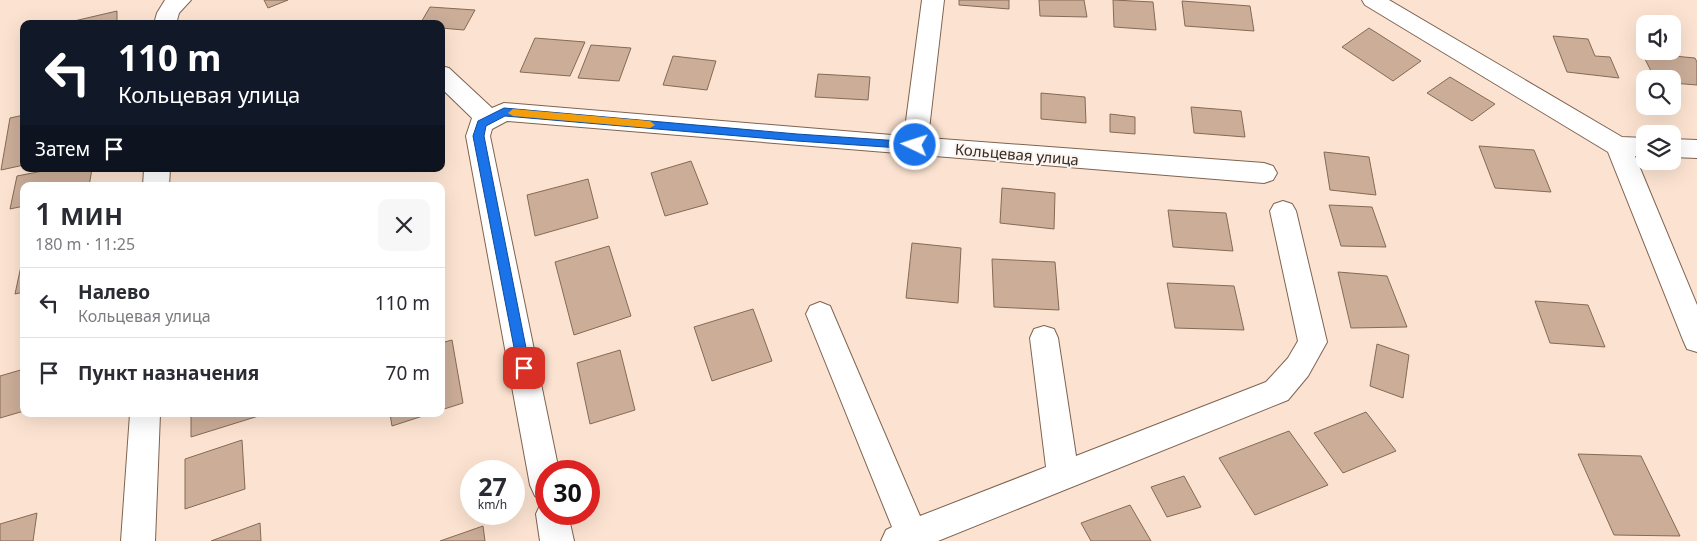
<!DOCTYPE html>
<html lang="ru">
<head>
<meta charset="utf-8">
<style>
	:root { --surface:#fff; --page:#f7f7f7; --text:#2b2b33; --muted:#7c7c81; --line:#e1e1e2 }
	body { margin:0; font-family:"Noto Sans",sans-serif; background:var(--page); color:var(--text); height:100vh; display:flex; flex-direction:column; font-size:19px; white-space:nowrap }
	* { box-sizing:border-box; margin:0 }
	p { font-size:16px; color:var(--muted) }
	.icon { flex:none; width:28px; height:28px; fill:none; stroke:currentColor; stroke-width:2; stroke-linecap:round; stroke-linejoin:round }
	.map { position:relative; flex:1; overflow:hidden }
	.panel { position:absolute; left:20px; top:182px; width:425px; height:235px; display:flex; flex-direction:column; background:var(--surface); border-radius:10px; box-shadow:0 5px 20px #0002 }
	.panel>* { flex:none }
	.guide { position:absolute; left:20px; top:20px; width:425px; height:152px; border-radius:10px; box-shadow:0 5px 20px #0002; background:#111827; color:#fff; overflow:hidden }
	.buttons { position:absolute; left:1636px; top:15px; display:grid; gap:10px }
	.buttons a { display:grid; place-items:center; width:45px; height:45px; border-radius:10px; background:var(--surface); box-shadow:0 5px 20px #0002; font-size:25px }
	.speed { position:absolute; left:460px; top:460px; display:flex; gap:10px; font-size:25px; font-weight:700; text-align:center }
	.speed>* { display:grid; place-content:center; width:65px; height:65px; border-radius:50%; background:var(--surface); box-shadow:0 5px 20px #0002; line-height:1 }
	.speed small { font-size:12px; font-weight:400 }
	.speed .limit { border:8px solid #d22; background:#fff; color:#111 }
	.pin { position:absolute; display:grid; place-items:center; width:42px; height:42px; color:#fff; margin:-21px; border-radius:10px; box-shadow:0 2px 8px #0006 }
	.me { position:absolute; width:55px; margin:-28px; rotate:274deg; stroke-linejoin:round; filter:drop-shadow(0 0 4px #0008) }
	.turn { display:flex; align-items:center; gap:18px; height:105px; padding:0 15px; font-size:22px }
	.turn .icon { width:65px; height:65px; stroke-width:2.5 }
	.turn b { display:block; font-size:35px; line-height:42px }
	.then { display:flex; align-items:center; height:48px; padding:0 15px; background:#0003; gap:10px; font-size:19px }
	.round { display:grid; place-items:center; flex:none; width:52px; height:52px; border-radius:10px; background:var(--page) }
	.summary { display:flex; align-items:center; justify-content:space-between; height:85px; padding:0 15px }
	h1 { font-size:30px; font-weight:600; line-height:38px }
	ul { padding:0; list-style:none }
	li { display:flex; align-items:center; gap:15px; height:70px; padding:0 15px; border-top:1px solid var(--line) }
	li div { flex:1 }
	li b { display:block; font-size:19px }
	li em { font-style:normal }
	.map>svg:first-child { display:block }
</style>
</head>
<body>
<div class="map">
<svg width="1697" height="541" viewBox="0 0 1697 541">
	<rect width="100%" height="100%" fill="#fce3d1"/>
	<path fill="#cbad98" stroke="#856a56" d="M 264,0 L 288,0 L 268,8 Z
		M 959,0 L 1009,0 L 1009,9 L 959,5 Z
		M 1039,0 L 1084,0 L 1087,17 L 1040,16 Z
		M 1113,0 L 1153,2 L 1156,30 L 1114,27 Z
		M 1182,1 L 1250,6 L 1254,31 L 1185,26 Z
		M 430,7 L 475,10 L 464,30 L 441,28 L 441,24 L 420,24 Z
		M 117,11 L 117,24 L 74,24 L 74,21 Z
		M 1369,28 L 1421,61 L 1393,81 L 1342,47 Z
		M 1553,36 L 1588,39 L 1595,56 L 1610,57 L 1619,78 L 1567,72 Z
		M 535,38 L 585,42 L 570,76 L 520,72 Z
		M 591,45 L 631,48 L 619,81 L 578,78 Z
		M 1642,53 L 1695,58 L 1697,62 L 1697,85 L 1672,83 L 1672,79 L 1655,79 Z
		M 673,56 L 716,61 L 707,90 L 663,85 Z
		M 818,74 L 870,77 L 868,100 L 815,97 Z
		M 1450,77 L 1495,104 L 1472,121 L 1427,93 Z
		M 1041,93 L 1085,97 L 1086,123 L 1041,119 Z
		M 1191,107 L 1241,111 L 1245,137 L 1194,133 Z
		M 1110,114 L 1135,117 L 1135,134 L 1110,132 Z
		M 24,115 L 24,165 L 1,170 L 10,118 Z
		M 1479,146 L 1534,150 L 1551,192 L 1495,188 Z
		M 1324,152 L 1369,157 L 1376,195 L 1330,190 Z
		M 691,161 L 708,204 L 665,216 L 651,173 Z
		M 53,169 L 92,169 L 89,186 L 24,186 L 24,206 L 10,209 L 17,176 Z
		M 588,179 L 598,218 L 535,236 L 527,195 Z
		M 1002,188 L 1055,193 L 1054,229 L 1000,223 Z
		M 1329,205 L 1372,207 L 1386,247 L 1341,246 Z
		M 1168,210 L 1226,213 L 1233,251 L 1173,247 Z
		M 912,243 L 961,248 L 958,303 L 906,298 Z
		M 609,246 L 631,316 L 574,335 L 555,262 Z
		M 24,252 L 24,292 L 15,294 Z
		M 992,259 L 1055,262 L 1059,310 L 994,307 Z
		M 1338,272 L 1387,276 L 1407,327 L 1351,328 Z
		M 1167,283 L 1234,286 L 1244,330 L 1175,328 Z
		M 1535,301 L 1588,305 L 1605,347 L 1550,343 Z
		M 753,309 L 772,361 L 712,381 L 694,327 Z
		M 452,340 L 463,403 L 441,410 L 441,343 Z
		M 1377,344 L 1409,355 L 1403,398 L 1370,386 Z
		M 620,350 L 635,410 L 590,424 L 577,363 Z
		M 24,369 L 24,411 L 0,418 L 0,376 Z
		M 1366,412 L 1396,451 L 1343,473 L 1314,433 Z
		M 191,414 L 265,414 L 191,437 Z
		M 390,414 L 429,414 L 392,426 Z
		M 1289,431 L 1328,485 L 1255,515 L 1219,458 Z
		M 242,440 L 245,489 L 185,509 L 185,459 Z
		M 1578,454 L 1641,456 L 1680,536 L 1614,535 Z
		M 1184,476 L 1201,507 L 1167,517 L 1151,487 Z
		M 1130,505 L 1151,541 L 1091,541 L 1081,523 Z
		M 37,513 L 33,541 L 0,541 L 0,524 Z
		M 260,523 L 261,541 L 211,541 Z
		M 483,526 L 485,541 L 440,541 Z"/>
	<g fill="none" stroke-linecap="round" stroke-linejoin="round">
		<defs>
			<path id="street" d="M 165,0 L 191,0 L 179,13 L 176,24 L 154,24 L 157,13 Z
				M 922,0 L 944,0 L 928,138 L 1264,163 L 1273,166 L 1277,173 L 1273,180 L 1264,183 L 507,121 L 492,129 L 490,136 L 559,471 L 546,471 L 546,500 L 535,496 L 530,485 L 466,136 L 472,118 L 441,88 L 441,66 L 449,68 L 492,108 L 504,103 L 904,136 Z
				M 1362,0 L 1389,0 L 1622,137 L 1645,138 L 1645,156 L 1635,156 L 1697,305 L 1697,352 L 1687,349 L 1683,340 L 1608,152 L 1365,5 Z
				M 1672,139 L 1697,140 L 1697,158 L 1672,157 Z
				M 144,169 L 170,169 L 169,186 L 143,186 Z
				M 1283,201 L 1292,204 L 1296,211 L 1327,342 L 1308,376 L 1288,400 L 938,541 L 881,541 L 886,530 L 892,527 L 806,314 L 810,306 L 820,302 L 830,306 L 920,516 L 1046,467 L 1030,338 L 1034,329 L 1044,326 L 1054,329 L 1058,338 L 1076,456 L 1266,382 L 1288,358 L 1298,341 L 1270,211 L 1274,204 Z
				M 130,414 L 160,414 L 155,541 L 121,541 Z
				M 546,501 L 546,514 L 568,514 L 574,541 L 540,541 L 536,514 L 541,503 Z"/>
		</defs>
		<use href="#street" stroke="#7f6350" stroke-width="2"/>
		<use href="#street" fill="#fff" fill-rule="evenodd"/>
	</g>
	<path fill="#1a73e8" stroke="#114b97" d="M 504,108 L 797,134 L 915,142 L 920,145 L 915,149 L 797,141 L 505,116 L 486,126 L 484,136 L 530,368 L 528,372 L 524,374 L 519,372 L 518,368 L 473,136 L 478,121 Z"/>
	<path fill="#f59e0b" d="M 513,109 L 650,121 L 655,125 L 650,128 L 513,116 L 508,113 Z"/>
	<g text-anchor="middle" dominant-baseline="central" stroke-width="4" stroke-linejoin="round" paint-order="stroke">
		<g font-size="15" fill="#382c23" stroke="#fbf4f0">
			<text transform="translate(1017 154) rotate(5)">Кольцевая улица</text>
		</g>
	</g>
</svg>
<div class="buttons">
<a><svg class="icon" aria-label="sound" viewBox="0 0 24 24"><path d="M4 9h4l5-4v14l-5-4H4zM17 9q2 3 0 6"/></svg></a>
<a><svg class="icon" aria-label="search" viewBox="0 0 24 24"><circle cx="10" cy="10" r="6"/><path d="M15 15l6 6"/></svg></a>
<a><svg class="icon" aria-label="layers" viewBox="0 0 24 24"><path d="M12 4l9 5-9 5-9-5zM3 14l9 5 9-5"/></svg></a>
</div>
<div class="speed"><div>27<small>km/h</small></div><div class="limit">30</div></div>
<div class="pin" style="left:524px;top:368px;background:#d93025"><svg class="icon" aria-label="arrive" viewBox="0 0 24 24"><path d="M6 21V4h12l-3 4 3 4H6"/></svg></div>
<svg class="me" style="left:915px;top:145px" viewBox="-20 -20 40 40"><circle r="17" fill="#1a73e8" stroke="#fff" stroke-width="3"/><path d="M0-11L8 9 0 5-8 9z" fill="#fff"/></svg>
<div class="guide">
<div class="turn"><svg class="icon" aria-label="left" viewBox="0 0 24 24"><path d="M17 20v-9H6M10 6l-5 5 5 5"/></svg><div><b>110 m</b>Кольцевая улица</div></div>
<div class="then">Затем<svg class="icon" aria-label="arrive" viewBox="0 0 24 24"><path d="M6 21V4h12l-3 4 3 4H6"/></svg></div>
</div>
<section class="panel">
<div class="summary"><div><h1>1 мин</h1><p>180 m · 11:25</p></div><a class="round"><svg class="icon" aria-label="close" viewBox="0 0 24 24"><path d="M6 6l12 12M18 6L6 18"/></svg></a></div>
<ul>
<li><svg class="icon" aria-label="left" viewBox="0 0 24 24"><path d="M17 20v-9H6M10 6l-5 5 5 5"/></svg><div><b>Налево</b><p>Кольцевая улица</p></div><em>110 m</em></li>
<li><svg class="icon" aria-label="arrive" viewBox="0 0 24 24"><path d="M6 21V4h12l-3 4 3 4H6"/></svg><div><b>Пункт назначения</b></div><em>70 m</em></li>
</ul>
</section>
</div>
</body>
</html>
